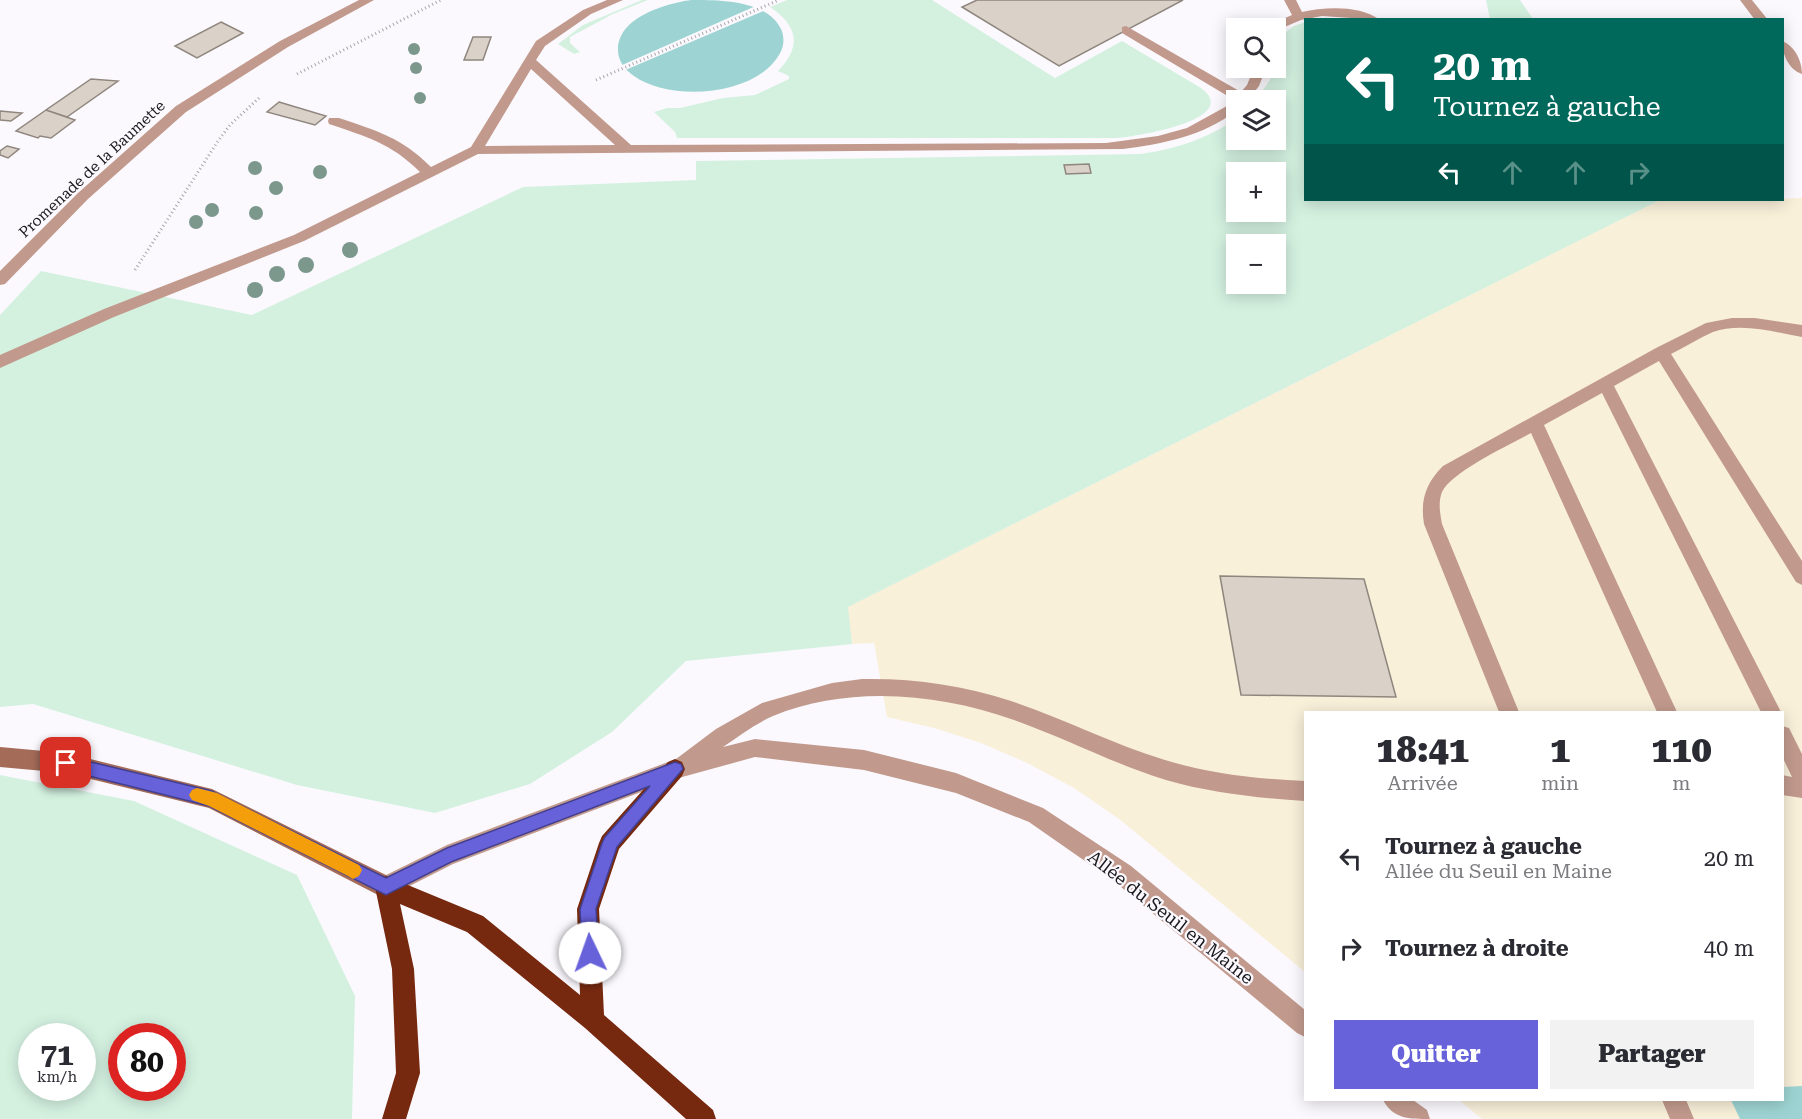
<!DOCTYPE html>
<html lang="fr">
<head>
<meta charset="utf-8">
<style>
	:root { --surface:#fff; --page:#f2f2f3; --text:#2b2b33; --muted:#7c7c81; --accent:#6761da }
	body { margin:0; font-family:"Roboto Serif",serif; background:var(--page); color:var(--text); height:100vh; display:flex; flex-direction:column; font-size:22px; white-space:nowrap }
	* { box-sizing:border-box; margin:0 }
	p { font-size:20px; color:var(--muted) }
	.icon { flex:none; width:33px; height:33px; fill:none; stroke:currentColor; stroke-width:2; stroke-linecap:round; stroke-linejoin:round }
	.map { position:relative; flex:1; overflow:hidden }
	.panel { position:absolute; left:1304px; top:711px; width:480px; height:390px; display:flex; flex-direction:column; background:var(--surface); border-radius:0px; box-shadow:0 3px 15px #0003 }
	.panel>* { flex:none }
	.top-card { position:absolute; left:1304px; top:18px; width:480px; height:183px; border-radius:0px; box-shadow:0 3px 15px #0003; background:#00695c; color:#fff; overflow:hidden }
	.tools { position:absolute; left:1226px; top:18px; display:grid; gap:12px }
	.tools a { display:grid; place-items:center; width:60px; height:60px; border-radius:0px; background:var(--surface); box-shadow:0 3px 15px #0003; font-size:30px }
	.speed { position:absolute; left:18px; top:1023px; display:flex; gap:12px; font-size:30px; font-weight:700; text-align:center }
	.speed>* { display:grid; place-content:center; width:78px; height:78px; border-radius:50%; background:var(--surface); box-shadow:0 3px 15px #0003; line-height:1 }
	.speed small { font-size:15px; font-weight:400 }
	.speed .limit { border:9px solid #d22; background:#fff; color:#111 }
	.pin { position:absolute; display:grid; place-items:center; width:51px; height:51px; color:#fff; margin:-26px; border-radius:12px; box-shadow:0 3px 9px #0006 }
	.me { position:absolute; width:66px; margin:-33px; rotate:357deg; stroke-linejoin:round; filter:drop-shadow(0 0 4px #0008) }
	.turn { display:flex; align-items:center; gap:21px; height:126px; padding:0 30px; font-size:27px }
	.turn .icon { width:78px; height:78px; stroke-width:2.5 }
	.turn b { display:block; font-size:42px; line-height:51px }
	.lanes { display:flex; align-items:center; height:57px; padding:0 30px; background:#0003; justify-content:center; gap:30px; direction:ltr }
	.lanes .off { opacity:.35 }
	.eta { display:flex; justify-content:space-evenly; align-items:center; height:102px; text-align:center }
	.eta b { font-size:36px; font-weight:800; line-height:42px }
	.cta { display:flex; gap:12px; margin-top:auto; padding:12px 30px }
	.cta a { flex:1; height:69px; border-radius:0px; background:var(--accent); color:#fff; font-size:24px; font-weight:800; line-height:69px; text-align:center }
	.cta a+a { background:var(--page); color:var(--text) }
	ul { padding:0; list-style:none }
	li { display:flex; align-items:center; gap:18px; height:90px; padding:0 30px }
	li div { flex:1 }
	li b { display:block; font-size:22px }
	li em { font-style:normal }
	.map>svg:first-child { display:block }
</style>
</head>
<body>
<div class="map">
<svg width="1802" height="1119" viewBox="0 0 1802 1119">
	<rect width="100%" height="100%" fill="#fbf9fe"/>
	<path fill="#f9f0da" d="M 1802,198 L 1802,1119 L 1482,1119 L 1459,1100 L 1782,1100 L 1782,712 L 1305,712 L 1305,972 L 1119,819 L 1074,788 L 1027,763 L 981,743 L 934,728 L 887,717 L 874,643 L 852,644 L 847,607 L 1658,201 Z"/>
	<path fill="#d4f1e0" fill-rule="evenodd" d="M 642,0 L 648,0 L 613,14 L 570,37 L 570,43 L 580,52 L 574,54 L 558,44 L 583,25 Z
		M 787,0 L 932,0 L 1055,78 L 1122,41 L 1201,88 C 1244,120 1132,137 1116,138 L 677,138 L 675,132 L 654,112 L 667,108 L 680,108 L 723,98 L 755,95 L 789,79 L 789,76 L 778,71 C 802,46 798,26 770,7 Z
		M 1486,0 L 1520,0 L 1533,19 L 1490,19 Z
		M 1305,22 L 1305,200 L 1658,201 L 848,607 L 852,644 L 686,661 L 612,732 L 530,784 L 435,813 L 297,785 L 33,704 L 0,707 L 0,315 L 41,271 L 252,315 L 523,187 L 696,180 L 696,161 L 1140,154 C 1176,149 1206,139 1236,119 L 1236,140 L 1275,140 L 1275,100 L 1256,100 L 1272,77 L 1273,68 L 1275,68 L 1276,39 L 1294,26 ZM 1236,172 L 1275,172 L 1275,212 L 1236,212 ZM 1236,244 L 1275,244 L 1275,284 L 1236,284 Z
		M 0,775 L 134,801 L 297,875 L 355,996 L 352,1119 L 0,1119 ZM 32,1036 L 82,1036 L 82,1088 L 32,1088 ZM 122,1036 L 172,1036 L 172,1088 L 122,1088 Z"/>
	<path fill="#9dd4d3" d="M 691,0 C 720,0 767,0 781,29 C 785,38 784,47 779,55 C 755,96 670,102 634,76 C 625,70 618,61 618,50 C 618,17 665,4 691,0 Z
		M 1802,1086 L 1802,1119 L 1740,1119 L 1731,1100 L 1782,1100 L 1782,1087 Z"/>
	<path fill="#fbf9fe" d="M 758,5 L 766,10 L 623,71 L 620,66 Z"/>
	<path fill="#dad1c9" stroke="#8f867e" stroke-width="1.5" d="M 977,0 L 1183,0 L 1059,66 L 962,7 Z
		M 221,22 L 243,33 L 197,58 L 175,46 Z
		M 473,37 L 491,37 L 483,60 L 464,60 Z
		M 91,79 L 118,81 L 67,117 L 46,110 Z
		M 279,102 L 326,116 L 315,125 L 267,112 Z
		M 46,110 L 75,120 L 51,138 L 40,136 L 38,138 L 16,131 Z
		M 0,111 L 22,113 L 11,121 L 0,120 Z
		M 7,146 L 19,149 L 8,158 L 0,155 L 0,151 Z
		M 1089,164 L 1091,173 L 1066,174 L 1064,165 Z
		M 1220,576 L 1364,579 L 1396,697 L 1241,695 Z"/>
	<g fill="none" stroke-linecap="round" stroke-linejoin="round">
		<path stroke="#a8a6aa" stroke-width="3" stroke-dasharray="1 3" stroke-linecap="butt" d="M 297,74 L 441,0
			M 596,80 L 779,0
			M 135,270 L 218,141 L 230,125 L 260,97"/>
		<path fill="#c29a8d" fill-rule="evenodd" d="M 607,0 L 623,0 L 591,14 L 545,46 L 536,60 L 631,145 L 1106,143 L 1158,136 L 1187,128 L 1236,101 L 1122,33 L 1122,27 L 1126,26 L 1241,92 L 1247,85 L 1254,68 L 1266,68 L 1259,86 L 1248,100 L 1236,100 L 1236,111 C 1203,136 1163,144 1123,149 L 478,154 L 304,241 L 114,317 L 0,368 L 0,355 L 104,309 L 294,235 L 420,172 C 391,143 367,137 329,124 L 328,121 L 329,118 L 339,118 C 377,131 401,137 431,167 L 471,147 L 536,41 L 583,10 ZM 531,69 L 615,145 L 485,146 Z
			M 1284,0 L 1296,0 L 1302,12 C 1325,7 1360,5 1380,20 L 1322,16 L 1301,20 L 1275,31 L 1275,28 L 1267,28 L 1269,25 L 1292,15 Z
			M 1740,0 L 1752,0 L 1768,20 L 1755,20 Z
			M 1782,41 C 1795,46 1802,61 1802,74 C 1789,70 1782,54 1782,41 Z
			M 1732,318 L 1755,318 L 1802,325 L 1802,337 C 1774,332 1741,322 1713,332 C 1699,338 1685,347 1671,354 L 1802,561 L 1802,585 L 1796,582 L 1659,361 L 1614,386 L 1781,712 L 1761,712 L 1602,393 L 1544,425 L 1677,712 L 1657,712 L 1531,433 C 1511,444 1451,472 1442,492 C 1438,502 1440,513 1442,524 L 1519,712 L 1499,712 L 1424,524 C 1420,500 1426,483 1443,466 L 1656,348 L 1706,323 Z
			M 862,679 C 913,678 962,685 1011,701 C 1063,718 1112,744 1165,760 C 1210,774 1258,779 1305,781 L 1305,801 C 1258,798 1211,793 1166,780 C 1114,764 1065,738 1014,720 C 938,693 849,685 773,716 C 755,724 739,736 723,747 L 755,739 L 864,750 L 956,773 L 1043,808 L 1131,866 L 1305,1010 L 1305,1037 L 1297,1033 L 1115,882 L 1029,822 L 956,793 L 864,770 L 755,757 L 675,779 L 453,864 L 386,898 L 378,895 L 375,887 L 378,879 L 447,845 L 676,759 L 716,729 L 762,703 L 832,683 Z
			M 1782,726 L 1789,728 L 1802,754 L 1802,798 L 1782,795 L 1782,775 L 1792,777 L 1782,756 Z
			M 1383,1100 L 1413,1100 L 1427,1110 L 1430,1119 C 1409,1119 1393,1119 1383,1100 Z
			M 1662,1100 L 1686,1100 L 1694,1119 L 1670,1119 Z"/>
		<path fill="#c29a8d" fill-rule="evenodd" d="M 359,0 L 374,0 L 288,47 L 186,112 L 88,199 L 5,284 L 0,285 L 0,271 L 78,193 L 176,106 L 280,41 Z"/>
		<path fill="#a46b59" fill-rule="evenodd" d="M 0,747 L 66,753 L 212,789 L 394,879 L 397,887 L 394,895 L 386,898 L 378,895 L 209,808 L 66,773 L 0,767 Z"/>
		<path fill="#77290f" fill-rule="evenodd" d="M 675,759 L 682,762 L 685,769 L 682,776 L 619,849 L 599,909 L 604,1015 L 713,1110 L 716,1119 L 686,1119 L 585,1028 L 467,932 L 400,904 L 414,969 L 420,1073 L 406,1119 L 382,1119 L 396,1073 L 392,969 L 375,887 L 378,879 L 386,876 L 483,916 L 580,995 L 577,909 L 599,843 L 602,836 L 668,762 Z"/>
	</g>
	<g fill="#7c988d">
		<circle cx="414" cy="49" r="6"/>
		<circle cx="416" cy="68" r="6"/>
		<circle cx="420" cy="98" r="6"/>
		<circle cx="255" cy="168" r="7"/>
		<circle cx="320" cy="172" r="7"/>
		<circle cx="276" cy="188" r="7"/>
		<circle cx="212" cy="210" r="7"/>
		<circle cx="256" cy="213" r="7"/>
		<circle cx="196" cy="222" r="7"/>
		<circle cx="350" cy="250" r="8"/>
		<circle cx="306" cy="265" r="8"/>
		<circle cx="277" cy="274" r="8"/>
		<circle cx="255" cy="290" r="8"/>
	</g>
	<path fill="#6761da" stroke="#433f8e" stroke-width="1.5" d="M 66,756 L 212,791 L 386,878 L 447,848 L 675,762 L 681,764 L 683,769 L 617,847 L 596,909 L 599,953 L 596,959 L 590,962 L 584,959 L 582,953 L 580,909 L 602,843 L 605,837 L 650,786 L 451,862 L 386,895 L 209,806 L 61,769 L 58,763 L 61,758 Z"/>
	<path fill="#f59e0b" d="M 197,788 L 217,793 L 359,865 L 362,870 L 359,876 L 353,879 L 348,876 L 209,806 L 192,800 L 189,795 L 192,790 Z"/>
	<g text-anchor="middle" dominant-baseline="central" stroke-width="4.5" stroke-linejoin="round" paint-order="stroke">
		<g font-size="15" fill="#1a191c" stroke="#fbf9fe">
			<text transform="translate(92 169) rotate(-43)">Promenade de la Baumette</text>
		</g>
		<g font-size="18" fill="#1a191c" stroke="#fbf9fe">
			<text transform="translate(1171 917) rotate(38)">Allée du Seuil en Maine</text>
		</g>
	</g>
</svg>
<div class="tools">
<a><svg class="icon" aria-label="search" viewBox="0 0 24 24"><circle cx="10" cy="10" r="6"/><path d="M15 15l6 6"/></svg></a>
<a><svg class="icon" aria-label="layers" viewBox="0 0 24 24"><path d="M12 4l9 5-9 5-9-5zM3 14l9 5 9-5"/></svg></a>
<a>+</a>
<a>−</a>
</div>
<div class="speed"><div>71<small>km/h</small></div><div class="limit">80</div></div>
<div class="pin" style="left:66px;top:763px;background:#d93025"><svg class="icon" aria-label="arrive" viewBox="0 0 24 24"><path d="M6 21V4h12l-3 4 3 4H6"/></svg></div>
<svg class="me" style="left:590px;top:953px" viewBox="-20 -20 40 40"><circle r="19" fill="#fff"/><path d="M0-13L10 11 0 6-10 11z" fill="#6761da"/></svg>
<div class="top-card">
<div class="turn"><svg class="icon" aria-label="left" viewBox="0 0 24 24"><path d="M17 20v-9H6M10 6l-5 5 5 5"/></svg><div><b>20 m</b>Tournez à gauche</div></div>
<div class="lanes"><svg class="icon" aria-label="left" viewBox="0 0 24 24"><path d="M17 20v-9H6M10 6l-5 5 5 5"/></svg><svg class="icon off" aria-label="ahead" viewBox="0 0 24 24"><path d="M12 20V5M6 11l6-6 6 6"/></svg><svg class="icon off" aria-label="ahead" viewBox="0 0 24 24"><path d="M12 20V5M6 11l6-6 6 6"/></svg><svg class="icon off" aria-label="right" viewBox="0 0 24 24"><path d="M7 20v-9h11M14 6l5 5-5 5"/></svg></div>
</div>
<section class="panel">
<div class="eta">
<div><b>18:41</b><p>Arrivée</p></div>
<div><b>1</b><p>min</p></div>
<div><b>110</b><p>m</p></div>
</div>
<ul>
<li><svg class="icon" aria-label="left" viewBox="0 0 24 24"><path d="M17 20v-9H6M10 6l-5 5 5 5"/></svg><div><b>Tournez à gauche</b><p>Allée du Seuil en Maine</p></div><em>20 m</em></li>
<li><svg class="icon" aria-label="right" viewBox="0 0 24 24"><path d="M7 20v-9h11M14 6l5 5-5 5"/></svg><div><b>Tournez à droite</b></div><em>40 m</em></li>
</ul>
<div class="cta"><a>Quitter</a><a>Partager</a></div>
</section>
</div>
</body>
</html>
